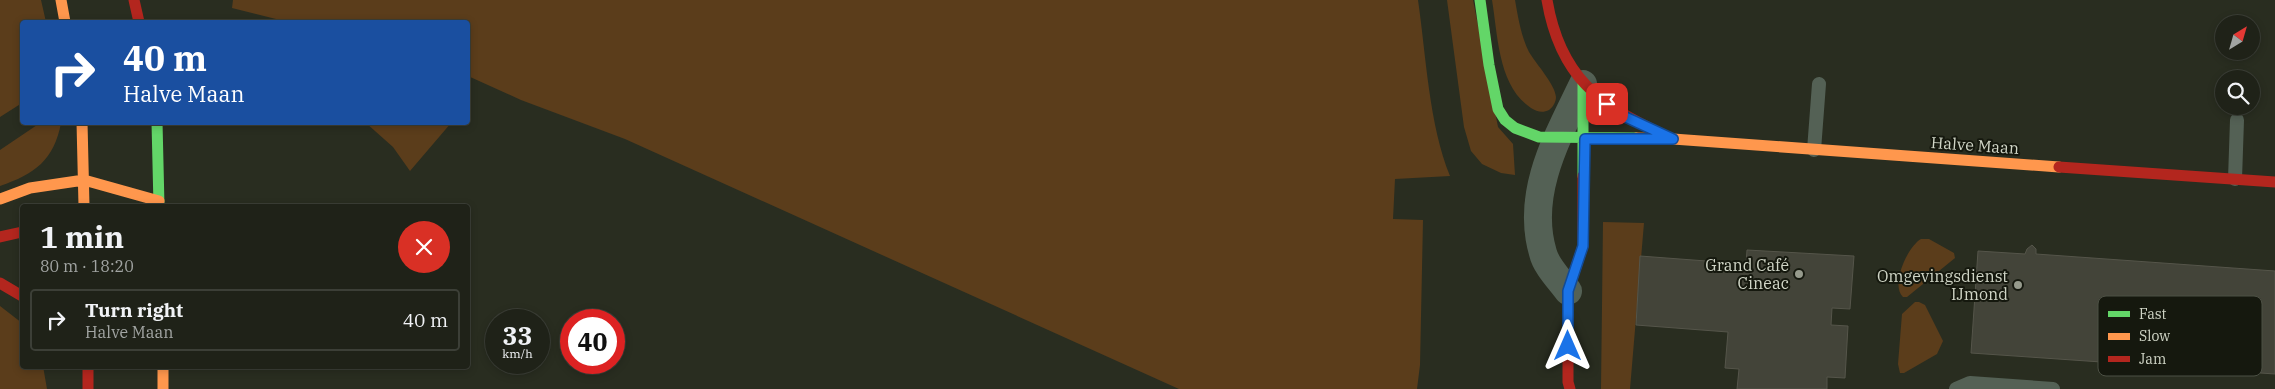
<!DOCTYPE html>
<html lang="en">
<head>
<meta charset="utf-8">
<style>
	:root { --surface:#1f2218; --page:#272a21; --text:#f1f3f6; --muted:#a1a4a2; --line:#3c3f37 }
	body { margin:0; font-family:"IBM Plex Serif",serif; background:var(--page); color:var(--text); height:100vh; display:flex; flex-direction:column; font-size:19px; white-space:nowrap }
	* { box-sizing:border-box; margin:0 }
	p { font-size:16px; color:var(--muted) }
	.icon { flex:none; width:28px; height:28px; fill:none; stroke:currentColor; stroke-width:2; stroke-linecap:round; stroke-linejoin:round }
	.map { position:relative; flex:1; overflow:hidden }
	.panel { position:absolute; left:20px; top:204px; width:450px; height:165px; display:flex; flex-direction:column; background:var(--surface); border-radius:5px; box-shadow:0 2px 8px #0003,0 0 0 1px var(--line) }
	.panel>* { flex:none }
	.guide { position:absolute; left:20px; top:20px; width:450px; height:105px; border-radius:5px; box-shadow:0 2px 8px #0003,0 0 0 1px var(--line); background:#1a4fa0; color:#fff; overflow:hidden }
	.needle { width:32px; rotate:37deg }
	.controls { position:absolute; left:2215px; top:15px; display:grid; gap:10px }
	.controls a { display:grid; place-items:center; width:45px; height:45px; border-radius:50%; background:var(--surface); box-shadow:0 2px 8px #0003,0 0 0 1px var(--line); font-size:25px }
	.speed { position:absolute; left:485px; top:309px; display:flex; gap:10px; font-size:25px; font-weight:700; text-align:center }
	.speed>* { display:grid; place-content:center; width:65px; height:65px; border-radius:50%; background:var(--surface); box-shadow:0 2px 8px #0003,0 0 0 1px var(--line); line-height:1 }
	.speed small { font-size:12px; font-weight:400 }
	.speed .limit { border:8px solid #d22; background:#fff; color:#111 }
	.pin { position:absolute; display:grid; place-items:center; width:42px; height:42px; color:#fff; margin:-21px; border-radius:10px; box-shadow:0 2px 8px #0006 }
	.me { position:absolute; width:55px; margin:-28px; rotate:0deg; stroke-linejoin:round; filter:drop-shadow(0 0 4px #0008) }
	.turn { display:flex; align-items:center; gap:18px; height:105px; padding:0 20px; font-size:22px }
	.turn .icon { width:65px; height:65px; stroke-width:2.5 }
	.turn b { display:block; font-size:35px; line-height:42px }
	.round { display:grid; place-items:center; flex:none; width:52px; height:52px; border-radius:26px; background:var(--page) }
	.summary { display:flex; align-items:center; justify-content:space-between; height:85px; padding:0 20px }
	h1 { font-size:30px; font-weight:700; line-height:38px }
	ul { padding:0; list-style:none }
	li { display:flex; align-items:center; gap:15px; height:62px; margin:0 10px 8px; padding:0 10px; border:2px solid var(--line); border-radius:5px }
	li div { flex:1 }
	li b { display:block; font-size:19px }
	li em { font-style:normal }
	.map>svg:first-child { display:block }
</style>
</head>
<body>
<div class="map">
<svg width="2275" height="389" viewBox="0 0 2275 389">
	<rect width="100%" height="100%" fill="#292d20"/>
	<path fill="#5b3d1b" d="M 0,0 L 41,0 L 46,22 L 22,22 L 22,103 L 0,117 Z
		M 233,0 L 1418,0 C 1426,55 1429,125 1450,176 L 1395,179 L 1393,219 L 1423,220 L 1420,365 L 1417,389 L 1179,389 L 625,139 L 521,100 L 468,76 L 468,22 L 288,22 L 232,8 Z
		M 1447,0 L 1473,0 L 1498,127 L 1513,144 L 1515,175 L 1501,173 L 1482,164 L 1471,151 L 1464,127 Z
		M 1492,0 L 1515,0 C 1518,17 1521,36 1529,52 C 1536,64 1555,84 1556,97 C 1556,102 1553,107 1549,110 C 1543,113 1537,112 1531,108 C 1498,86 1498,36 1492,0 Z
		M 40,123 L 61,123 C 54,160 35,174 0,186 L 0,150 Z
		M 366,123 L 451,123 L 410,171 L 393,147 Z
		M 1603,222 L 1644,223 L 1630,389 L 1601,389 Z
		M 1921,239 L 1929,239 L 1954,253 L 1955,258 L 1907,297 L 1903,297 C 1890,285 1908,246 1921,239 Z
		M 1915,302 L 1919,302 L 1925,305 L 1943,341 L 1937,354 L 1904,373 L 1900,373 L 1898,364 L 1902,314 Z
		M 0,306 L 22,323 L 22,366 L 43,366 L 47,389 L 0,389 Z"/>
	<path fill="#434439" stroke="#55554a" d="M 2032,245 L 2036,249 L 2036,254 L 2275,271 L 2275,374 L 1971,353 L 1978,251 L 2025,254 L 2027,249 Z
		M 1747,250 L 1854,256 L 1850,309 L 1832,308 L 1831,325 L 1848,326 L 1845,378 L 1827,377 L 1827,389 L 1737,389 L 1739,369 L 1725,368 L 1728,332 L 1636,325 L 1640,256 L 1746,264 Z"/>
	<g fill="none" stroke-linecap="round" stroke-linejoin="round">
		<path stroke="#546155" stroke-width="14" d="M 1814,150 L 1819,84
			M 2235,179 L 2237,120
			M 1956,389 L 1970,383 L 2053,389"/>
		<path stroke="#546155" stroke-width="28" d="M 1568,291 C 1560,280 1546,266 1543,253 C 1525,193 1558,136 1583,84"/>
		<path stroke="#63d668" stroke-width="11" d="M 1480,0 L 1489,65 L 1498,109 L 1505,120 L 1515,128 L 1539,137 L 1636,138
			M 1583,84 L 1583,176
			M 157,122 L 159,206"/>
		<path stroke="#ff974d" stroke-width="11" d="M 61,0 L 65,22
			M 82,122 L 84,206
			M 1636,138 L 1673,139 L 2059,167
			M 0,199 L 30,188 L 84,180 L 159,201
			M 163,366 L 163,389"/>
		<path stroke="#b3261e" stroke-width="11" d="M 134,0 L 139,22
			M 1547,0 C 1560,77 1599,105 1666,136
			M 2059,167 L 2275,182
			M 0,237 L 22,232
			M 0,283 L 22,296
			M 88,366 L 88,389
			M 1570,389 L 1568,382 L 1568,291 L 1583,246 L 1583,176"/>
	</g>
	<g fill="none" stroke-linecap="round" stroke-linejoin="round">
		<defs>
			<path id="route" d="M 1568,346 L 1568,291 L 1583,246 L 1585,139 L 1673,139 L 1619,114 L 1607,104"/>
		</defs>
		<use href="#route" stroke="#114b97" stroke-width="12"/>
		<use href="#route" stroke="#1a73e8" stroke-width="9"/>
	</g>
	<g fill="#969a8c" stroke="#15180e" stroke-width="2">
		<circle cx="1799" cy="274" r="5"/>
		<circle cx="2018" cy="285" r="5"/>
	</g>
	<g text-anchor="middle" dominant-baseline="central" stroke-width="4" stroke-linejoin="round" paint-order="stroke">
		<g font-size="16" fill="#d0d5c6" stroke="#15180e">
			<text transform="translate(1975 145) rotate(4)">Halve Maan</text>
		</g>
		<g font-size="16" fill="#d0d5c6" stroke="#15180e" text-anchor="end">
			<text x="1789" y="265">Grand Café<tspan x="1789" dy="18">Cineac</tspan></text>
			<text x="2008" y="276">Omgevingsdienst<tspan x="2008" dy="18">IJmond</tspan></text>
		</g>
	</g>
	<rect x="2098" y="296" width="164" height="80" rx="8" fill="#15180e" stroke="#4d5145" stroke-width="1"/>
	<rect x="2108" y="311" width="22" height="6" fill="#63d668"/>
	<rect x="2108" y="333" width="22" height="7" fill="#ff974d"/>
	<rect x="2108" y="356" width="22" height="6" fill="#b3261e"/>
	<g font-size="14" fill="#d0d5c6">
		<text x="2139" y="319">Fast</text>
		<text x="2139" y="341">Slow</text>
		<text x="2139" y="364">Jam</text>
	</g>
</svg>
<div class="controls">
<a><svg class="needle" viewBox="-14 -14 28 28"><path d="M0-13l5 13h-10z" fill="#e53935"/><path d="M0 13l5-13h-10z" fill="#a1a4a2"/></svg></a>
<a><svg class="icon" aria-label="search" viewBox="0 0 24 24"><circle cx="10" cy="10" r="6"/><path d="M15 15l6 6"/></svg></a>
</div>
<div class="speed"><div>33<small>km/h</small></div><div class="limit">40</div></div>
<div class="pin" style="left:1607px;top:104px;background:#d93025"><svg class="icon" aria-label="arrive" viewBox="0 0 24 24"><path d="M6 21V4h12l-3 4 3 4H6"/></svg></div>
<svg class="me" style="left:1568px;top:346px" viewBox="-20 -20 40 40"><path d="M0-17L14 15 0 8-14 15z" fill="#1a73e8" stroke="#fff" stroke-width="4"/></svg>
<div class="guide">
<div class="turn"><svg class="icon" aria-label="right" viewBox="0 0 24 24"><path d="M7 20v-9h11M14 6l5 5-5 5"/></svg><div><b>40 m</b>Halve Maan</div></div>
</div>
<section class="panel">
<div class="summary"><div><h1>1 min</h1><p>80 m · 18:20</p></div><a class="round" style="background:#d93025;color:#fff"><svg class="icon" aria-label="close" viewBox="0 0 24 24"><path d="M6 6l12 12M18 6L6 18"/></svg></a></div>
<ul>
<li><svg class="icon" aria-label="right" viewBox="0 0 24 24"><path d="M7 20v-9h11M14 6l5 5-5 5"/></svg><div><b>Turn right</b><p>Halve Maan</p></div><em>40 m</em></li>
</ul>
</section>
</div>
</body>
</html>
